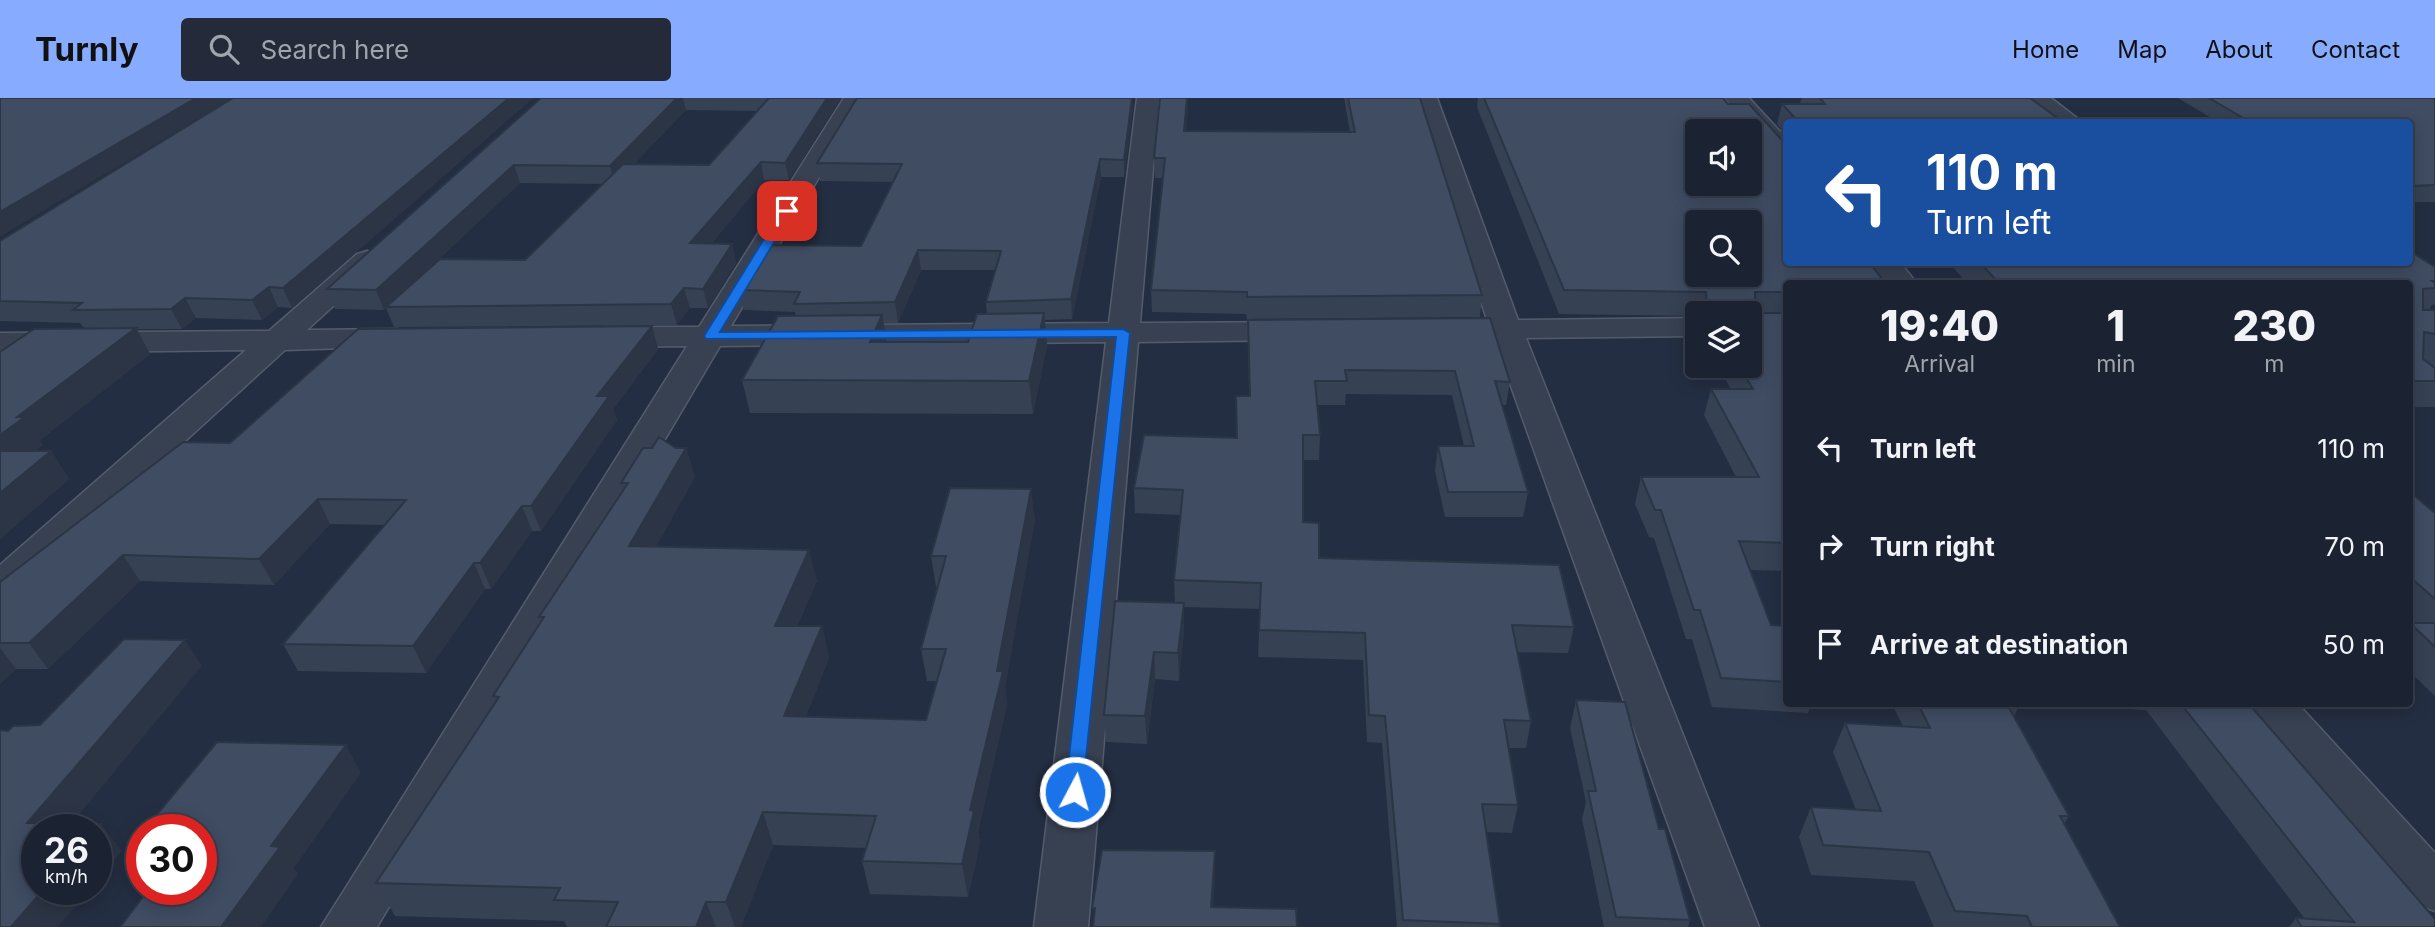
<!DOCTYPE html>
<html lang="en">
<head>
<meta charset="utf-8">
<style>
	:root { --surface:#1b2232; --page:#242a3a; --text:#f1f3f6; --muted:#a0a4ac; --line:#393f4d; --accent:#87acff }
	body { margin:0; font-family:Inter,sans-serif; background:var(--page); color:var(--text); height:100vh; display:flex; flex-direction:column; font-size:26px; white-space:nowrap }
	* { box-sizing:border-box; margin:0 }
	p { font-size:23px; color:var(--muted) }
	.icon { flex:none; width:38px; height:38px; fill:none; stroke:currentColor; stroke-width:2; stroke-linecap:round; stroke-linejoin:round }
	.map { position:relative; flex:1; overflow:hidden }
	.drawer { position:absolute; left:1783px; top:182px; width:630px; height:427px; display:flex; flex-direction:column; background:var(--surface); border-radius:7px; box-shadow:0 4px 18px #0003,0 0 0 2px var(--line) }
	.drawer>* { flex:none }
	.banner { position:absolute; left:1783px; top:21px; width:630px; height:147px; border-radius:7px; box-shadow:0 4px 18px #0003,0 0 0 2px var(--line); background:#1a4fa0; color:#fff; overflow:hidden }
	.buttons { position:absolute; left:1685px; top:21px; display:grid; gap:14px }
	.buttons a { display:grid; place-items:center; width:77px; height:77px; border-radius:7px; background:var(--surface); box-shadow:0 4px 18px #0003,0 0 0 2px var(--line); font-size:35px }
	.speed { position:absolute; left:21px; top:716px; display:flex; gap:14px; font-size:35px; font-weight:700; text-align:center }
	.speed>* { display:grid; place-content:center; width:91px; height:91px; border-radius:50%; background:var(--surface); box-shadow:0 4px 18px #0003,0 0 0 2px var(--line); line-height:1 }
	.speed small { font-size:18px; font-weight:400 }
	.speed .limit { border:10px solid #d22; background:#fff; color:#111 }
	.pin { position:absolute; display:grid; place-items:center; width:60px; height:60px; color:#fff; margin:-30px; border-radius:14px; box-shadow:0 4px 10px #0006 }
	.me { position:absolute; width:77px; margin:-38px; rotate:6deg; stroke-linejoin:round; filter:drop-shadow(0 0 5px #0008) }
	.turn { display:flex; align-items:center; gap:24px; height:147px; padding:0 28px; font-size:32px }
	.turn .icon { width:91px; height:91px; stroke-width:2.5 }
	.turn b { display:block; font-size:49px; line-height:60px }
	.eta { display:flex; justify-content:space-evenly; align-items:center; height:119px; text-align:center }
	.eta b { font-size:42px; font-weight:800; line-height:49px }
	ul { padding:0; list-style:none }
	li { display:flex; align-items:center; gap:21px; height:98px; padding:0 28px }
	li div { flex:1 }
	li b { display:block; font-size:26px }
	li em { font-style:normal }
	header { display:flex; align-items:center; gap:42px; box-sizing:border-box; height:98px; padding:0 35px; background:var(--accent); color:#111 }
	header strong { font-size:33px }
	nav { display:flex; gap:38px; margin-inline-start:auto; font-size:24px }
	.search { width:490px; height:63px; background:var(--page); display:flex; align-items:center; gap:18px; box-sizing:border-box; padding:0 24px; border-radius:7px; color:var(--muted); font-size:26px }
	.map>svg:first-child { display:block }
</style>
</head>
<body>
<header>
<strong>Turnly</strong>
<div class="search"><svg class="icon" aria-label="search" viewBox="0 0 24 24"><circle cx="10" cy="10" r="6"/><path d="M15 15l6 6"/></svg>Search here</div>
<nav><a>Home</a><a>Map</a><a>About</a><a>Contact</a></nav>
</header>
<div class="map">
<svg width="2435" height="829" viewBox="0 0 2435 829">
	<rect width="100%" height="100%" fill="#242e42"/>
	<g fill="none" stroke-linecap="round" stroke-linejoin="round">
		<defs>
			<path id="minor" d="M 844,0 L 866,0 L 731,228 L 1109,225 L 1137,0 L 1159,0 L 1140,225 L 1300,224 L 1311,226 L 1316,233 L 1311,240 L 1300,242 L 1138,244 L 1088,829 L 1034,829 L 1106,244 L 720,248 L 377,829 L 321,829 L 687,248 L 604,249 L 593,246 L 588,239 L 593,232 L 604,229 L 699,229 Z
				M 1415,0 L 1437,0 L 1518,222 L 1698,220 L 1698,238 L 1526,240 L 1759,829 L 1705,829 L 1494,241 L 1430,239 L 1425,232 L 1430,225 L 1487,222 Z
				M 1725,0 L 1749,0 L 1787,41 L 1787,63 L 1778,61 Z
				M 2025,0 L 2051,0 L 2082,24 L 2055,24 Z
				M 367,153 L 377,156 L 381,162 L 377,168 L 307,232 L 397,231 L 408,234 L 413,241 L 408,248 L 285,252 L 15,498 L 0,502 L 0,467 L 246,252 L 0,255 L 0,235 L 269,233 L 357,156 Z
				M 1870,164 L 1900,164 L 1917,186 L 1886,186 Z
				M 2249,606 L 2298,606 L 2435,755 L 2435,813 L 2416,806 Z"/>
		</defs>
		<use href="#minor" stroke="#535c6c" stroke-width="3"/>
		<use href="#minor" fill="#384152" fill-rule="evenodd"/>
	</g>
	<path fill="#364154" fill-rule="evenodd" d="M 233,0 L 533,0 L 292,210 L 278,209 L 262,222 L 196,220 L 182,231 L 137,231 L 150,256 L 40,342 L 43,347 L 35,353 L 51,353 L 69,381 L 0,441 L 0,254 L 34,231 L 84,230 L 80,225 L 0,223 L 0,143 Z
		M 541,0 L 841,0 L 789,82 L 764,82 L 711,146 L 732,146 L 736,165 L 708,210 L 690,210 L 677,227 L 394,229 L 386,210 L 384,212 L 335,211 L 327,191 ZM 686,12 L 758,13 L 709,67 L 634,66 ZM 520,85 L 603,86 L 525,162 L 410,188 Z
		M 1160,0 L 1187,0 L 1186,33 L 1350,34 L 1344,0 L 1420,0 L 1482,197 L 1480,219 L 1247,221 L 1246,216 L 1152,214 L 1151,192 L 1163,80 L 1155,80 L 1154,60 Z
		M 1478,0 L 1723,0 L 1728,6 L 1782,42 L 1787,186 L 1787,473 L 1750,472 L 1771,527 L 1787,528 L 1787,606 L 1811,606 L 1808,615 L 1712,609 L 1692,541 L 1686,541 L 1654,440 L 1649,439 L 1635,406 L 1641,379 L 1736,379 L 1704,317 L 1711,291 L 1731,291 L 1718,268 L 1750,268 L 1750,215 L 1698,215 L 1698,218 L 1559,216 L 1477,9 Z
		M 1802,0 L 2030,0 L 2063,24 L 1787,24 L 1787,38 L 1777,26 L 1782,6 L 1802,6 L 1800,5 Z
		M 2178,0 L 2435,0 L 2435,104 L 2410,104 L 2410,24 L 2218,24 Z
		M 1133,10 L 1124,79 L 1101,79 L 1072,221 L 1045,222 L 1047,247 L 1033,316 L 750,315 L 742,282 L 796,218 L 795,214 L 744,212 L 739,192 L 861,148 L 894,84 L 820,83 L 817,65 ZM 921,172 L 996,172 L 986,204 L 987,216 L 968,244 L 887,244 L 884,225 L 898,225 Z
		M 1948,164 L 2285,164 L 2435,169 L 2435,207 L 2432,207 L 2429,212 L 2435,212 L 2435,309 L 2410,309 L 2410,186 L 1968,186 Z
		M 1248,222 L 1510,284 L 1506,307 L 1502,307 L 1528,394 L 1523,419 L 1445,419 L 1435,373 L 1438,348 L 1464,348 L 1452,297 L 1346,296 L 1345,307 L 1317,307 L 1320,337 L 1319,362 L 1303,362 L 1303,424 L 1319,460 L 1574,529 L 1568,555 L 1517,554 L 1531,623 L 1526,650 L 1508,650 L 1518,707 L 1512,735 L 1486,734 L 1500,826 L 1499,829 L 1397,829 L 1382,645 L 1367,644 L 1363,562 L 1258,559 L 1260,511 L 1184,509 L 1184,532 L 1179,583 L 1155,581 L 1147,646 L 1106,644 L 1104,617 L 1175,505 L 1174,482 L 1181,417 L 1135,415 L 1134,390 L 1236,340 L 1236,298 L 1249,298 Z
		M 652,228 L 658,251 L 613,311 L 617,322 L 541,433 L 532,433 L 491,491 L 485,491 L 426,575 L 298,573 L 283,546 L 385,427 L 330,426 L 274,487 L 140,483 L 48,571 L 16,571 L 0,586 L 0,484 L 230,345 Z
		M 676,350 L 686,350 L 695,379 L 656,448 L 817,483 L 797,528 L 822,528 L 829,560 L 806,618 L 926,622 L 937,583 L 927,583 L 921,551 L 938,489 L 936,489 L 931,458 L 1035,421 L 1005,589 L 1007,606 L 978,734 L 980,745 L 968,799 L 870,796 L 862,763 L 866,750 L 773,747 L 741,829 L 567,829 L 564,823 L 395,818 L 376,785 L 496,604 L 493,598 L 541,523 L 539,519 L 623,393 L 621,385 Z
		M 2410,394 L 2435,415 L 2435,598 L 2410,574 Z
		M 1576,602 L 1659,731 L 1690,822 L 1688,829 L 1604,829 L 1582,721 L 1586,704 L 1570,630 Z
		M 1892,606 L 2020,606 L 2014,618 L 2069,718 L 2064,726 L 2120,829 L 1934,829 L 1914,783 L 1811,777 L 1799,739 L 1811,709 L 1856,712 L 1833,654 L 1845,625 L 1903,628 Z
		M 2025,606 L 2249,606 L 2435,829 L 2289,829 L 2296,820 L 2305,821 L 2146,612 Z
		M 142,735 L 142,773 L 126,753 Z"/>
	<path fill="#2c3545" d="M 196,0 L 232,0 L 0,139 L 0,114 Z
		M 509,0 L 533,0 L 292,210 L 283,190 Z
		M 677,0 L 683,0 L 686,12 L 615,86 L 610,68 Z
		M 827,0 L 841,0 L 789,82 L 785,65 Z
		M 1132,0 L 1133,0 L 1133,10 L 1124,79 L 1124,62 Z
		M 1187,0 L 1188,11 L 1185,52 L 1184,33 Z
		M 1100,61 L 1101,79 L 1072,221 L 1071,201 Z
		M 761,64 L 764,82 L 695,165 L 690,145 Z
		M 514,67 L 520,85 L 384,212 L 376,192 Z
		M 732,146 L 736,165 L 708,210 L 703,191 Z
		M 918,152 L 921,172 L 898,225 L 895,204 Z
		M 269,189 L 278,209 L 262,222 L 252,202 Z
		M 684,190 L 690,210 L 677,227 L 671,206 Z
		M 185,200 L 196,220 L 182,231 L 171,211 Z
		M 1044,215 L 1047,247 L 1033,316 L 1029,283 Z
		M 882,217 L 888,249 L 870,244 Z
		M 652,228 L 658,251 L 613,311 L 617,322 L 541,433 L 531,408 L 597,298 Z
		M 136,230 L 150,256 L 40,342 L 43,347 L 0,379 L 0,337 L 17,319 Z
		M 686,350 L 695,379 L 639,479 L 629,448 Z
		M 51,353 L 69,381 L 0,441 L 0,395 Z
		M 1031,391 L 1035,421 L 1005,589 L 1007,606 L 978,734 L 980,745 L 968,799 L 962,766 L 970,712 L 997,573 Z
		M 318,401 L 330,426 L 274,487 L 259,461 Z
		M 522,408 L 532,433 L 491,491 L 480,465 Z
		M 809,452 L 817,483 L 783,559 L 775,528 Z
		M 123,457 L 140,483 L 48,571 L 29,545 Z
		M 474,465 L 485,491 L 426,575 L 413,548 Z
		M 1184,505 L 1184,532 L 1179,583 L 1178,555 Z
		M 822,528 L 829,560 L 793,650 L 784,618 Z
		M 185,542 L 202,568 L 66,732 L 27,725 Z
		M 0,550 L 16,571 L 0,586 Z
		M 1154,554 L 1155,581 L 1147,646 L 1145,618 Z
		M 346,647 L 361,675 L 294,770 L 298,776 L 261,829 L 221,829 L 271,748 Z
		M 763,714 L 773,747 L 741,829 L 735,829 L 726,804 Z
		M 101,726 L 122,753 L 96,784 L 96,732 Z
		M 1215,753 L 1215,779 L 1212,829 L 1211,809 Z
		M 44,791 L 90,791 L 58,829 L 11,829 Z
		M 706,804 L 716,829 L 696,829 Z"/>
	<path fill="#3f4c62" stroke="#2c3545" stroke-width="2" fill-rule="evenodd" d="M 0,0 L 196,0 L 0,114 Z
		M 233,0 L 509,0 L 283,190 L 269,189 L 252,202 L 185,200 L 171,211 L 73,212 L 82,205 L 0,203 L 0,143 Z
		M 541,0 L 677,0 L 610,68 L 514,67 L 376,192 L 327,191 Z
		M 769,0 L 827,0 L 785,65 L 761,64 L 690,145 L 732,146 L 703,191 L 684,190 L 671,206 L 386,209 L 440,161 L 525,162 L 623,66 L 709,67 Z
		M 857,0 L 1132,0 L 1124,62 L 1100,61 L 1071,201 L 986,204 L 1001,153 L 918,152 L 895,204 L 794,206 L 800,194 L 739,192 L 767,147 L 861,148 L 902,66 L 817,65 Z
		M 1160,0 L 1187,0 L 1184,33 L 1355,34 L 1348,0 L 1420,0 L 1482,197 L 1247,199 L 1247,194 L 1151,192 L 1165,60 L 1154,60 Z
		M 1484,0 L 1723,0 L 1728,6 L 1749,6 L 1782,42 L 1787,43 L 1787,164 L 1869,164 L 1886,186 L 1787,186 L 1787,194 L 1755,194 L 1755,215 L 1787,215 L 1787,445 L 1739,443 L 1771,527 L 1787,528 L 1787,584 L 1721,580 L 1700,512 L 1694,512 L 1661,412 L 1655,412 L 1641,379 L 1759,379 L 1711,291 L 1753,291 L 1739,268 L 1750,268 L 1750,215 L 1708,215 L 1707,213 L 1706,194 L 1564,192 ZM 1698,33 L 1750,33 L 1750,86 L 1698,86 ZM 1698,124 L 1750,124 L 1750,177 L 1698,177 Z
		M 1820,0 L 2030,0 L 2063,24 L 1795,24 L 1795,20 L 1782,6 L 1825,6 Z
		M 2209,0 L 2435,0 L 2435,87 L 2410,88 L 2410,24 L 2250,24 Z
		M 2410,153 L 2435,169 L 2435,183 L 2432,183 L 2435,185 L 2435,190 L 2423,191 L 2423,212 L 2435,212 L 2435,236 L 2424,234 L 2423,261 L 2435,270 L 2435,283 L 2410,283 L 2410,186 L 2000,186 L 1979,164 L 2410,164 Z
		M 1044,215 L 1029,283 L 742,282 L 778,218 L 882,217 L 870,244 L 968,244 L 977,216 Z
		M 1490,220 L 1510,284 L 1495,283 L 1528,394 L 1448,394 L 1438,348 L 1474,348 L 1455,273 L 1345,272 L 1347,283 L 1315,283 L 1320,337 L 1303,337 L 1303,424 L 1319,425 L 1319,460 L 1559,467 L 1574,529 L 1512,527 L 1531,623 L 1504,622 L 1518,707 L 1482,706 L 1500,826 L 1403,822 L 1385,618 L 1369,617 L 1365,535 L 1259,532 L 1261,485 L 1174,482 L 1183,392 L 1134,390 L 1144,337 L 1237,340 L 1236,298 L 1250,298 L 1248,222 Z
		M 652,228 L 597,298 L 609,298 L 531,408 L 522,408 L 480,465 L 474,465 L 413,548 L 283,546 L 406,402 L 318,401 L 259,461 L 123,457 L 29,545 L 0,545 L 0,484 L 183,344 L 230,345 L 358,231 Z
		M 136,230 L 17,319 L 25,319 L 0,337 L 0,254 L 34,231 Z
		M 659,339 L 676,350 L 686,350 L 629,448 L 809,452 L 775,528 L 822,528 L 784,618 L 926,622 L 946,551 L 921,551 L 946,458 L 931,458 L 950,390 L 1031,391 L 997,573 L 1003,573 L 970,712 L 974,713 L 962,766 L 862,763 L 876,718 L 763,714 L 726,804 L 706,804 L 696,829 L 606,829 L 618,804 L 554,802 L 560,790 L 376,785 L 499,599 L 493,598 L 544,519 L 539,519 L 628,385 L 621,385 L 643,350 L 652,350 Z
		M 0,353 L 51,353 L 0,395 Z
		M 2410,394 L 2435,415 L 2435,501 L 2410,479 Z
		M 1115,503 L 1184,505 L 1178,555 L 1154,554 L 1145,618 L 1104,617 Z
		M 2410,525 L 2435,525 L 2435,549 Z
		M 124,541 L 185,542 L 27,725 L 101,726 L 96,732 L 37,732 L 37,791 L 44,791 L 11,829 L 0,829 L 0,632 L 8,633 L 13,628 L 40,627 Z
		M 1576,602 L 1625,604 L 1659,731 L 1665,731 L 1690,822 L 1616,819 L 1588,693 L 1596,693 Z
		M 1918,606 L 2007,606 L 2069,718 L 2060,718 L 2120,829 L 2032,829 L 2027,818 L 1955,813 L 1929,754 L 1823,747 L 1811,709 L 1881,713 L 1845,625 L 1930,630 Z
		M 2181,606 L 2249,606 L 2435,821 L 2435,829 L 2302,829 L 2296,820 L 2354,824 Z
		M 217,644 L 346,647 L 271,748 L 280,749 L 221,829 L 120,829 L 149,791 L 201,791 L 201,732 L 144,732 Z
		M 142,735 L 142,753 L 126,753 Z
		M 1102,752 L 1215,753 L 1211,809 L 1296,811 L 1297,829 L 1093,829 L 1095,810 L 1092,810 Z"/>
	<path fill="#1a73e8" stroke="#114b97" stroke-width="2" d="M 783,110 L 793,113 L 720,234 L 1123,231 L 1130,235 L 1082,699 L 1068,699 L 1065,694 L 1116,239 L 706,241 L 704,238 Z"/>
</svg>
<div class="buttons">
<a><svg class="icon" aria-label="sound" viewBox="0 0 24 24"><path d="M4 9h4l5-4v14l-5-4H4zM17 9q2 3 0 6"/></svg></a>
<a><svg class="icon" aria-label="search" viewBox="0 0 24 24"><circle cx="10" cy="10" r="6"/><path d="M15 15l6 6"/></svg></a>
<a><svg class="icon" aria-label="layers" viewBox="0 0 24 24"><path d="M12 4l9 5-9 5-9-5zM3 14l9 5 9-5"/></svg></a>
</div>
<div class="speed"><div>26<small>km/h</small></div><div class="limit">30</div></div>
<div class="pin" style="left:787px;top:113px;background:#d93025"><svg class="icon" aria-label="arrive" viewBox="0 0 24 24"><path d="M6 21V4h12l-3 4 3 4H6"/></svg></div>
<svg class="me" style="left:1075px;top:694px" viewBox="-20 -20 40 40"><circle r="17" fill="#1a73e8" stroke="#fff" stroke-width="3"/><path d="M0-11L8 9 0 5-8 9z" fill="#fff"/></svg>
<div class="banner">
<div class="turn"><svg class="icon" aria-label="left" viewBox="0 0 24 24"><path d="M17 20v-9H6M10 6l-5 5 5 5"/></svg><div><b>110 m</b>Turn left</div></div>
</div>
<section class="drawer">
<div class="eta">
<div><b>19:40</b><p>Arrival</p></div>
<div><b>1</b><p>min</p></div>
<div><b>230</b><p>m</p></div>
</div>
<ul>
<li><svg class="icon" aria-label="left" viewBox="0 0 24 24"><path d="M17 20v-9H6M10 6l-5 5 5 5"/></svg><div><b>Turn left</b></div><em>110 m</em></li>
<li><svg class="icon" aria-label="right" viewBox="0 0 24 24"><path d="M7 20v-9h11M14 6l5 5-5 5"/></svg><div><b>Turn right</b></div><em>70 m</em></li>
<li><svg class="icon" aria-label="arrive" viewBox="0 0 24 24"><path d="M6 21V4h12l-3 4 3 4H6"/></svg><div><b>Arrive at destination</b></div><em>50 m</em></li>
</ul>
</section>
</div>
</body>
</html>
